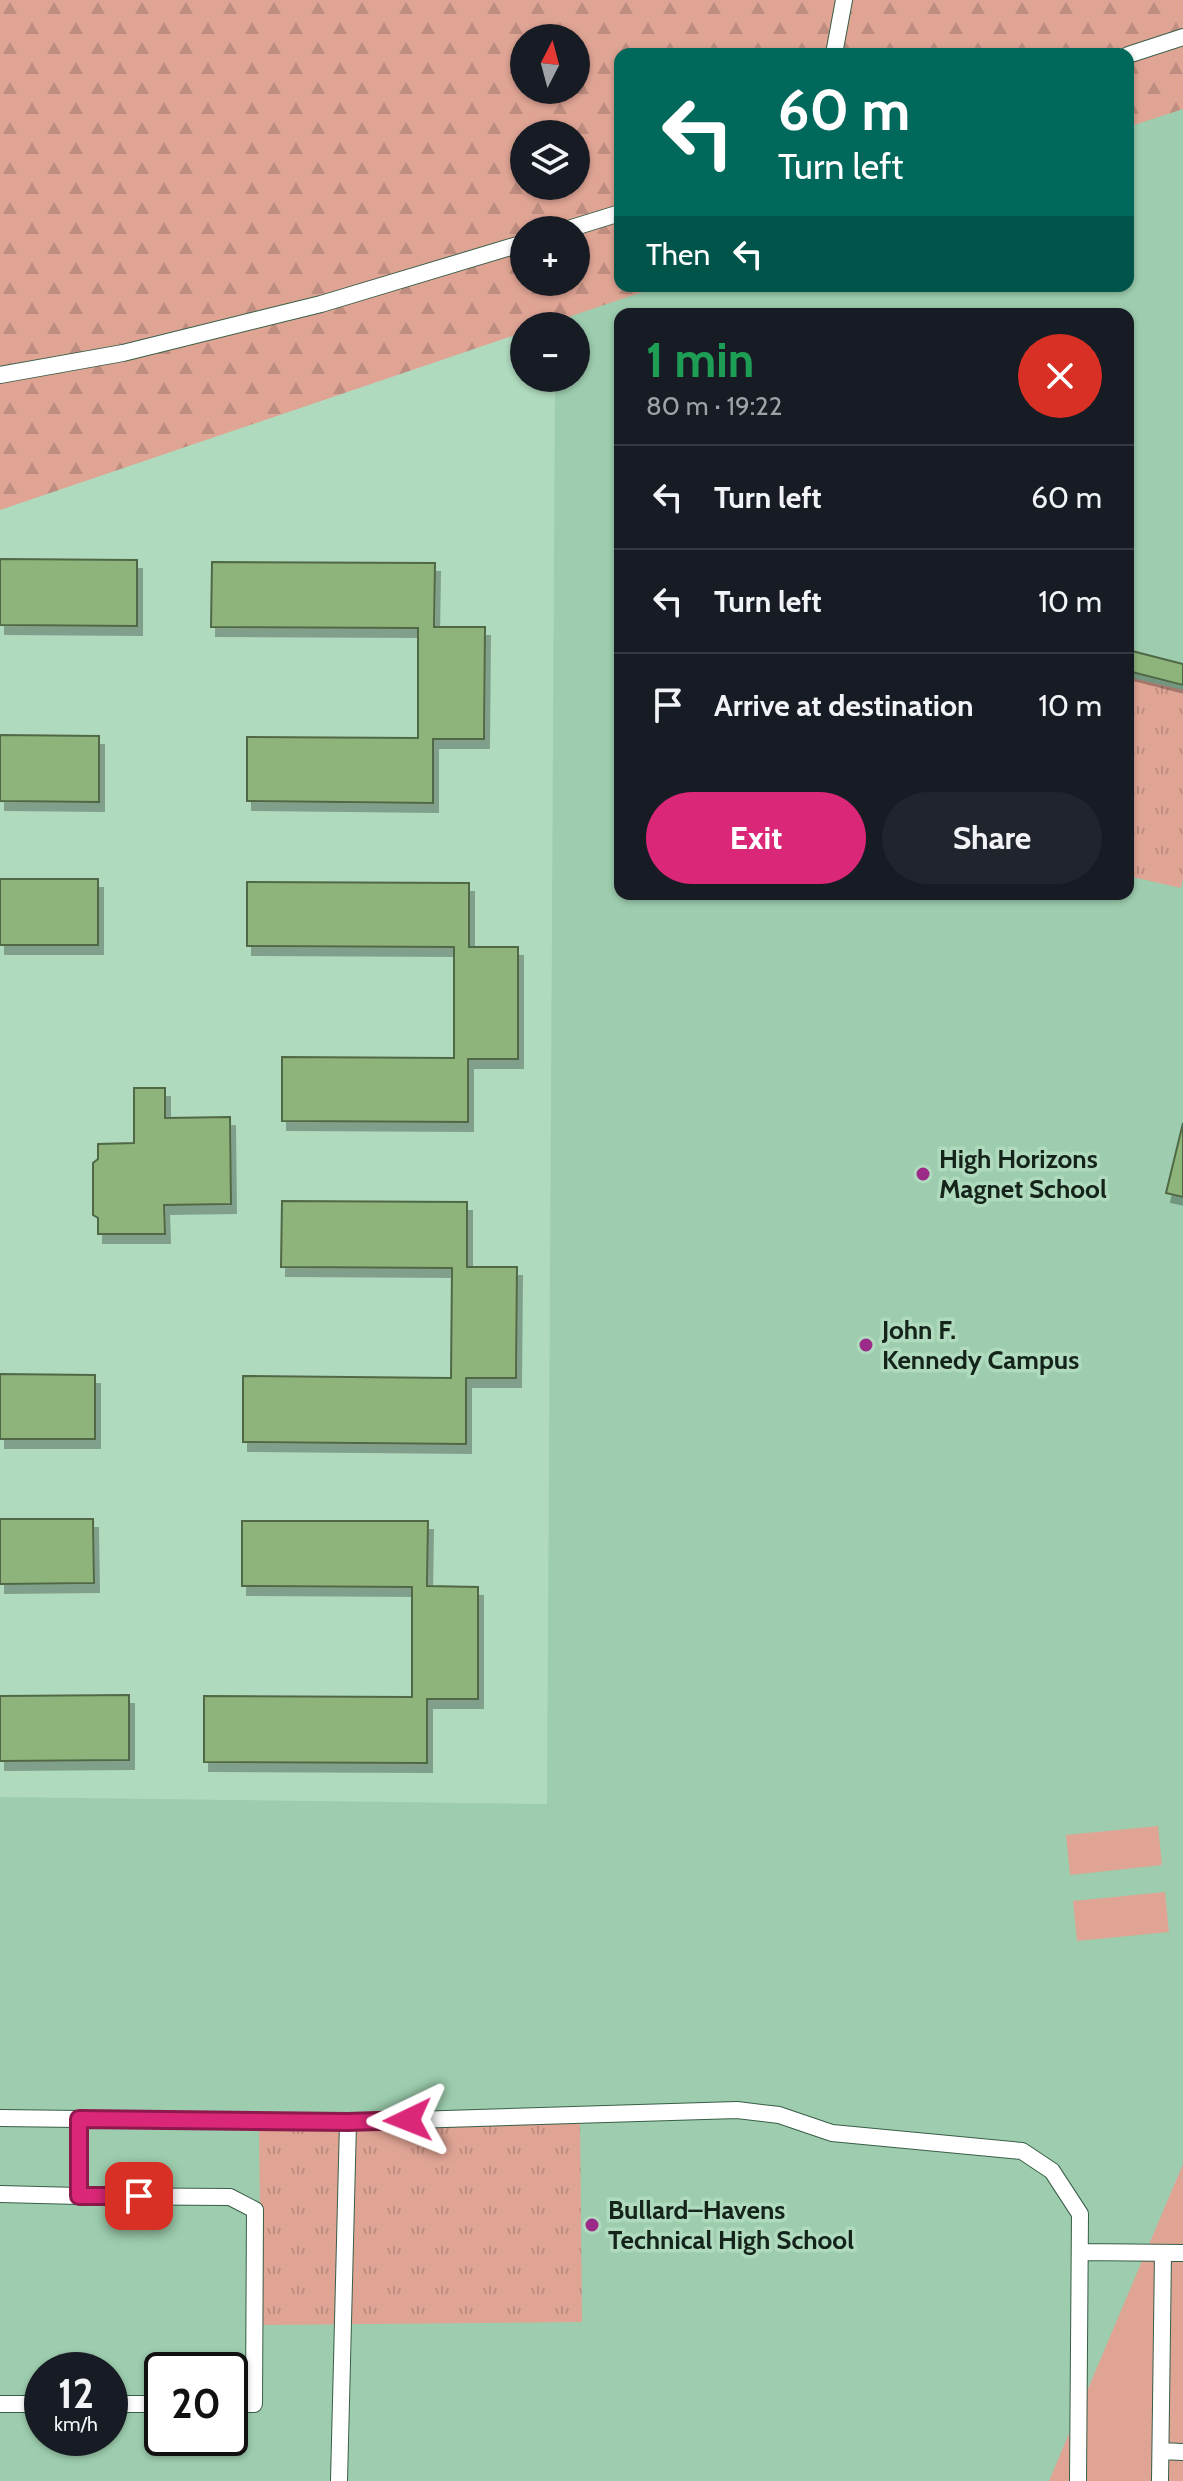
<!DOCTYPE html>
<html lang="en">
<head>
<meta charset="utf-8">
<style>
	:root { --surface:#171b24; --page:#20242c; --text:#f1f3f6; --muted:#9ea1a6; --line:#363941; --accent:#db2777 }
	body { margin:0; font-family:Cabin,sans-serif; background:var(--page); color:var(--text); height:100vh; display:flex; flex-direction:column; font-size:30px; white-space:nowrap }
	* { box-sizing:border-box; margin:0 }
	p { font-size:26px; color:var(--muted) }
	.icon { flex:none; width:44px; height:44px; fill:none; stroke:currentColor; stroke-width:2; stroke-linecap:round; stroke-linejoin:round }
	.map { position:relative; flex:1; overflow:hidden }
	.details { position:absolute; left:614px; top:308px; width:520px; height:592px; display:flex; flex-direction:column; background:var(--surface); border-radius:16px; box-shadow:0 2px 6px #0004 }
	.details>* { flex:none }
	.banner { position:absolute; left:614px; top:48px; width:520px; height:244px; border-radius:16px; box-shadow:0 2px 6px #0004; background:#00695c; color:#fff; overflow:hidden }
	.needle { width:52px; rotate:6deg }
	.fabs { position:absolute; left:510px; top:24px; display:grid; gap:16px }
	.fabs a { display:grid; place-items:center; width:80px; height:80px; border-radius:50%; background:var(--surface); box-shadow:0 2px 6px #0004; font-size:40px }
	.speed { position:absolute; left:24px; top:2352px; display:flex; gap:16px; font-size:40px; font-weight:700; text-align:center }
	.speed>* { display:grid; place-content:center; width:104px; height:104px; border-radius:50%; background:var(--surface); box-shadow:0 2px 6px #0004; line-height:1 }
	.speed small { font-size:20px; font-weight:400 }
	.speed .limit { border:4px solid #111; border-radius:12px; background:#fff; color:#111 }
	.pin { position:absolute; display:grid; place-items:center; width:68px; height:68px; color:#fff; margin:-34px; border-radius:16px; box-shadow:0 4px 12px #0006 }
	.me { position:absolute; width:88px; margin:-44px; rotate:268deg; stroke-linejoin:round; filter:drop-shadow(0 0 6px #0008) }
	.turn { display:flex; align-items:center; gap:28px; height:168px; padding:0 32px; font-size:36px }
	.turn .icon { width:104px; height:104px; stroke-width:2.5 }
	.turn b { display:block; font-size:56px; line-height:68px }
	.then { display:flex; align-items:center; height:76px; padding:0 32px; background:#0003; gap:16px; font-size:30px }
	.round { display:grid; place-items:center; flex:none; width:84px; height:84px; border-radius:42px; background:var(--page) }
	.summary { display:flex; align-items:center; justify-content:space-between; height:136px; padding:0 32px }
	h1 { font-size:48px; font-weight:700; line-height:60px; color:#1e9e55 }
	.primary-button { display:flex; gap:16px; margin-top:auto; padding:16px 32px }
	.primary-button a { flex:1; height:92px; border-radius:48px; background:var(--accent); color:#fff; font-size:32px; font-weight:700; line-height:92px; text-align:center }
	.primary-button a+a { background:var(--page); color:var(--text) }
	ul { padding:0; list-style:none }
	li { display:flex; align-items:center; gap:24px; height:104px; padding:0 32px; border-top:2px solid var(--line) }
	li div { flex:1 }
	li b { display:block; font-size:30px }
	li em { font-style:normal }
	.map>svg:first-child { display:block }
</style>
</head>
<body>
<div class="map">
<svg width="1183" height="2481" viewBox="0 0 1183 2481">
	<defs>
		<pattern id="forest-firs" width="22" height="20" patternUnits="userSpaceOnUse" patternTransform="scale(2)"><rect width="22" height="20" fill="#dfa494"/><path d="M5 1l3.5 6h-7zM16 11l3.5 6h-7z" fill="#be8d7f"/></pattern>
		<pattern id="park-tufts" width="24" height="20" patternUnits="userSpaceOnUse" patternTransform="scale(2)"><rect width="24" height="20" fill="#dfa494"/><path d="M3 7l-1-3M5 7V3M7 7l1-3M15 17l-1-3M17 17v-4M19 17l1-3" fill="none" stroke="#be8d7f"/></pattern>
		<filter id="shadow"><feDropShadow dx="5" dy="9" stdDeviation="0" flood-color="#0004"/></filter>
	</defs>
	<rect width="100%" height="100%" fill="#b0dabe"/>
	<path fill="#9dcdae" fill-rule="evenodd" d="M 1183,79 L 1183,2481 L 0,2481 L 0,1797 L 547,1804 L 555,378 L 576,378 L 576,326 L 555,326 L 555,286 L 576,282 L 620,286 L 1128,286 L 1128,97 ZM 620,314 L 1128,314 L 1128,894 L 620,894 ZM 42,2370 L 110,2370 L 110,2438 L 42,2438 ZM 162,2370 L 230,2370 L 230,2438 L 162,2438 Z"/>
	<path fill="#dfa494" d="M 1158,1826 L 1162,1865 L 1070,1875 L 1066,1835 Z
		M 1165,1892 L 1169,1932 L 1077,1941 L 1073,1901 Z
		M 1183,2164 L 1183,2481 L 1049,2481 Z"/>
	<path fill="url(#forest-firs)" fill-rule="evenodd" d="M 0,0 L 1183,0 L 1183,109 L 1128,127 L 1128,54 L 620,54 L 620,286 L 660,286 L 542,326 L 524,326 L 524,332 L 0,510 ZM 524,38 L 576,38 L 576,90 L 524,90 ZM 524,134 L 576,134 L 576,186 L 524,186 ZM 524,230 L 576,230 L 576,282 L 524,282 Z"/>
	<path fill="url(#park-tufts)" d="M 1128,677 L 1183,690 L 1183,878 L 1181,888 L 1128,876 Z
		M 580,2117 L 582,2322 L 261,2325 L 259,2119 Z"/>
	<path fill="#8eb47b" stroke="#516846" stroke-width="2" filter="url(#shadow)" d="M 0,559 L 137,560 L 137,626 L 0,625 Z
		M 212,562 L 435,563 L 434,627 L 485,627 L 484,739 L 433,739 L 433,803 L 247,801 L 247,737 L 418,738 L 418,628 L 211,627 Z
		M 1128,650 L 1183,664 L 1183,685 L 1128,671 Z
		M 0,735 L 99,736 L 99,802 L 0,801 Z
		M 0,879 L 98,879 L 98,945 L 0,945 Z
		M 247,882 L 469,883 L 469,947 L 518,947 L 518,1059 L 468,1059 L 468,1122 L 282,1121 L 282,1057 L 454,1058 L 454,947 L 247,946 Z
		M 134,1088 L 165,1088 L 165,1118 L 230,1117 L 231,1204 L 164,1205 L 165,1234 L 98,1234 L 98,1218 L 93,1215 L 93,1163 L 98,1159 L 98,1144 L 134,1143 Z
		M 1183,1123 L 1183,1197 L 1166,1193 Z
		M 282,1201 L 467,1202 L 467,1267 L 517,1267 L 516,1378 L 466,1378 L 466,1444 L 243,1442 L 243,1376 L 451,1378 L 452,1268 L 281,1267 Z
		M 0,1374 L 95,1375 L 95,1439 L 0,1439 Z
		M 0,1519 L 93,1519 L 94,1583 L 0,1584 Z
		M 242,1521 L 428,1521 L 427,1586 L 478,1587 L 478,1699 L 427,1699 L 427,1763 L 204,1762 L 204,1696 L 412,1697 L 412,1587 L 242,1586 Z
		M 129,1695 L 129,1760 L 0,1761 L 0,1696 Z"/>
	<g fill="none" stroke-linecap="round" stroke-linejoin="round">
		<defs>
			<path id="service" d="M 834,54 L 844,0
				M 1128,55 L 1183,37
				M 565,230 L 620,213
				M 0,375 L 123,353 L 321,304 L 524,243
				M 0,2118 L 79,2119 L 79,2196 L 0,2194
				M 79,2119 L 348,2122 L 339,2481
				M 348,2122 L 737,2110 L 779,2115 L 832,2133 L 1022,2151 L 1052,2171 L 1080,2214 L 1078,2481
				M 79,2196 L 230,2197 L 255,2210 L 254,2404 L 230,2404
				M 1080,2252 L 1183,2253
				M 0,2404 L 42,2404
				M 110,2404 L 162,2404
				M 1161,2451 L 1183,2452
				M 1160,2481 L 1163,2253"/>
		</defs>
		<use href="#service" stroke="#395e47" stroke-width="18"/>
		<use href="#service" stroke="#fff" stroke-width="16"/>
	</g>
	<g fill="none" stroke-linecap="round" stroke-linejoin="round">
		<defs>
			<path id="route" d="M 139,2196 L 79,2196 L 79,2119 L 348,2122 L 408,2120"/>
		</defs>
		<use href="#route" stroke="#8e194d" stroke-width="20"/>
		<use href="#route" stroke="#db2777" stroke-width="14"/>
	</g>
	<g fill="#9b2a88" stroke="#b0dabe" stroke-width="3">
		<circle cx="923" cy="1174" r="8"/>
		<circle cx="866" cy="1345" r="8"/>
		<circle cx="592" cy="2225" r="8"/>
	</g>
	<g text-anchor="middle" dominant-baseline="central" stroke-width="7" stroke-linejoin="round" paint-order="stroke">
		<g font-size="26" font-weight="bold" fill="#14241a" stroke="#b0dabe" text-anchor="start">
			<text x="939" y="1159">High Horizons<tspan x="939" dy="30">Magnet School</tspan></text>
			<text x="882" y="1330">John F.<tspan x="882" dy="30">Kennedy Campus</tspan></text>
			<text x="608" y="2210">Bullard–Havens<tspan x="608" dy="30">Technical High School</tspan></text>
		</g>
	</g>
</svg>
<div class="fabs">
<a><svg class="needle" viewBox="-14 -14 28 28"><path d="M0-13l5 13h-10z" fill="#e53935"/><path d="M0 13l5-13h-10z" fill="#9ea1a6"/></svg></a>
<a><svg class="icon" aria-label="layers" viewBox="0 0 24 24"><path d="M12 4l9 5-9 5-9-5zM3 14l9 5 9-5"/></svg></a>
<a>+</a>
<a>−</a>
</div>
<div class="speed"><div>12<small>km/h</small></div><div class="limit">20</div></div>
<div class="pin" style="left:139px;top:2196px;background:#d93025"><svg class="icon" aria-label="arrive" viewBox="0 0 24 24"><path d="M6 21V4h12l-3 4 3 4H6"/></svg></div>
<svg class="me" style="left:408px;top:2120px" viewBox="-20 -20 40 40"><path d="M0-17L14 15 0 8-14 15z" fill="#db2777" stroke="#fff" stroke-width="4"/></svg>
<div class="banner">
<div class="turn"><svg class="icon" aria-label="left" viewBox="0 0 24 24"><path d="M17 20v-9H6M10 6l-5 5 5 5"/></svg><div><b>60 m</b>Turn left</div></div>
<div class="then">Then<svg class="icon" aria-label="left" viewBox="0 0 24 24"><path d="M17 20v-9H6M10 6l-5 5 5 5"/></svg></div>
</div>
<section class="details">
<div class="summary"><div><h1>1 min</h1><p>80 m · 19:22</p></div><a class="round" style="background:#d93025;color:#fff"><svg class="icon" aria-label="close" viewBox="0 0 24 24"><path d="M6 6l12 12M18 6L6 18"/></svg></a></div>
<ul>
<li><svg class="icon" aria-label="left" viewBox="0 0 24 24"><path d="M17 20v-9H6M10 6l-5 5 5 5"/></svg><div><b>Turn left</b></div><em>60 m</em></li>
<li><svg class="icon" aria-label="left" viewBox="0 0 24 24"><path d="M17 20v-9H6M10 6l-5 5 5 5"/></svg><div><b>Turn left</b></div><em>10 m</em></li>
<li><svg class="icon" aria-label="arrive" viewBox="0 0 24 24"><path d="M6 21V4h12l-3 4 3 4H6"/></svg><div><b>Arrive at destination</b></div><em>10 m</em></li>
</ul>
<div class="primary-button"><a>Exit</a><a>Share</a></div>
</section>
</div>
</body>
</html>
